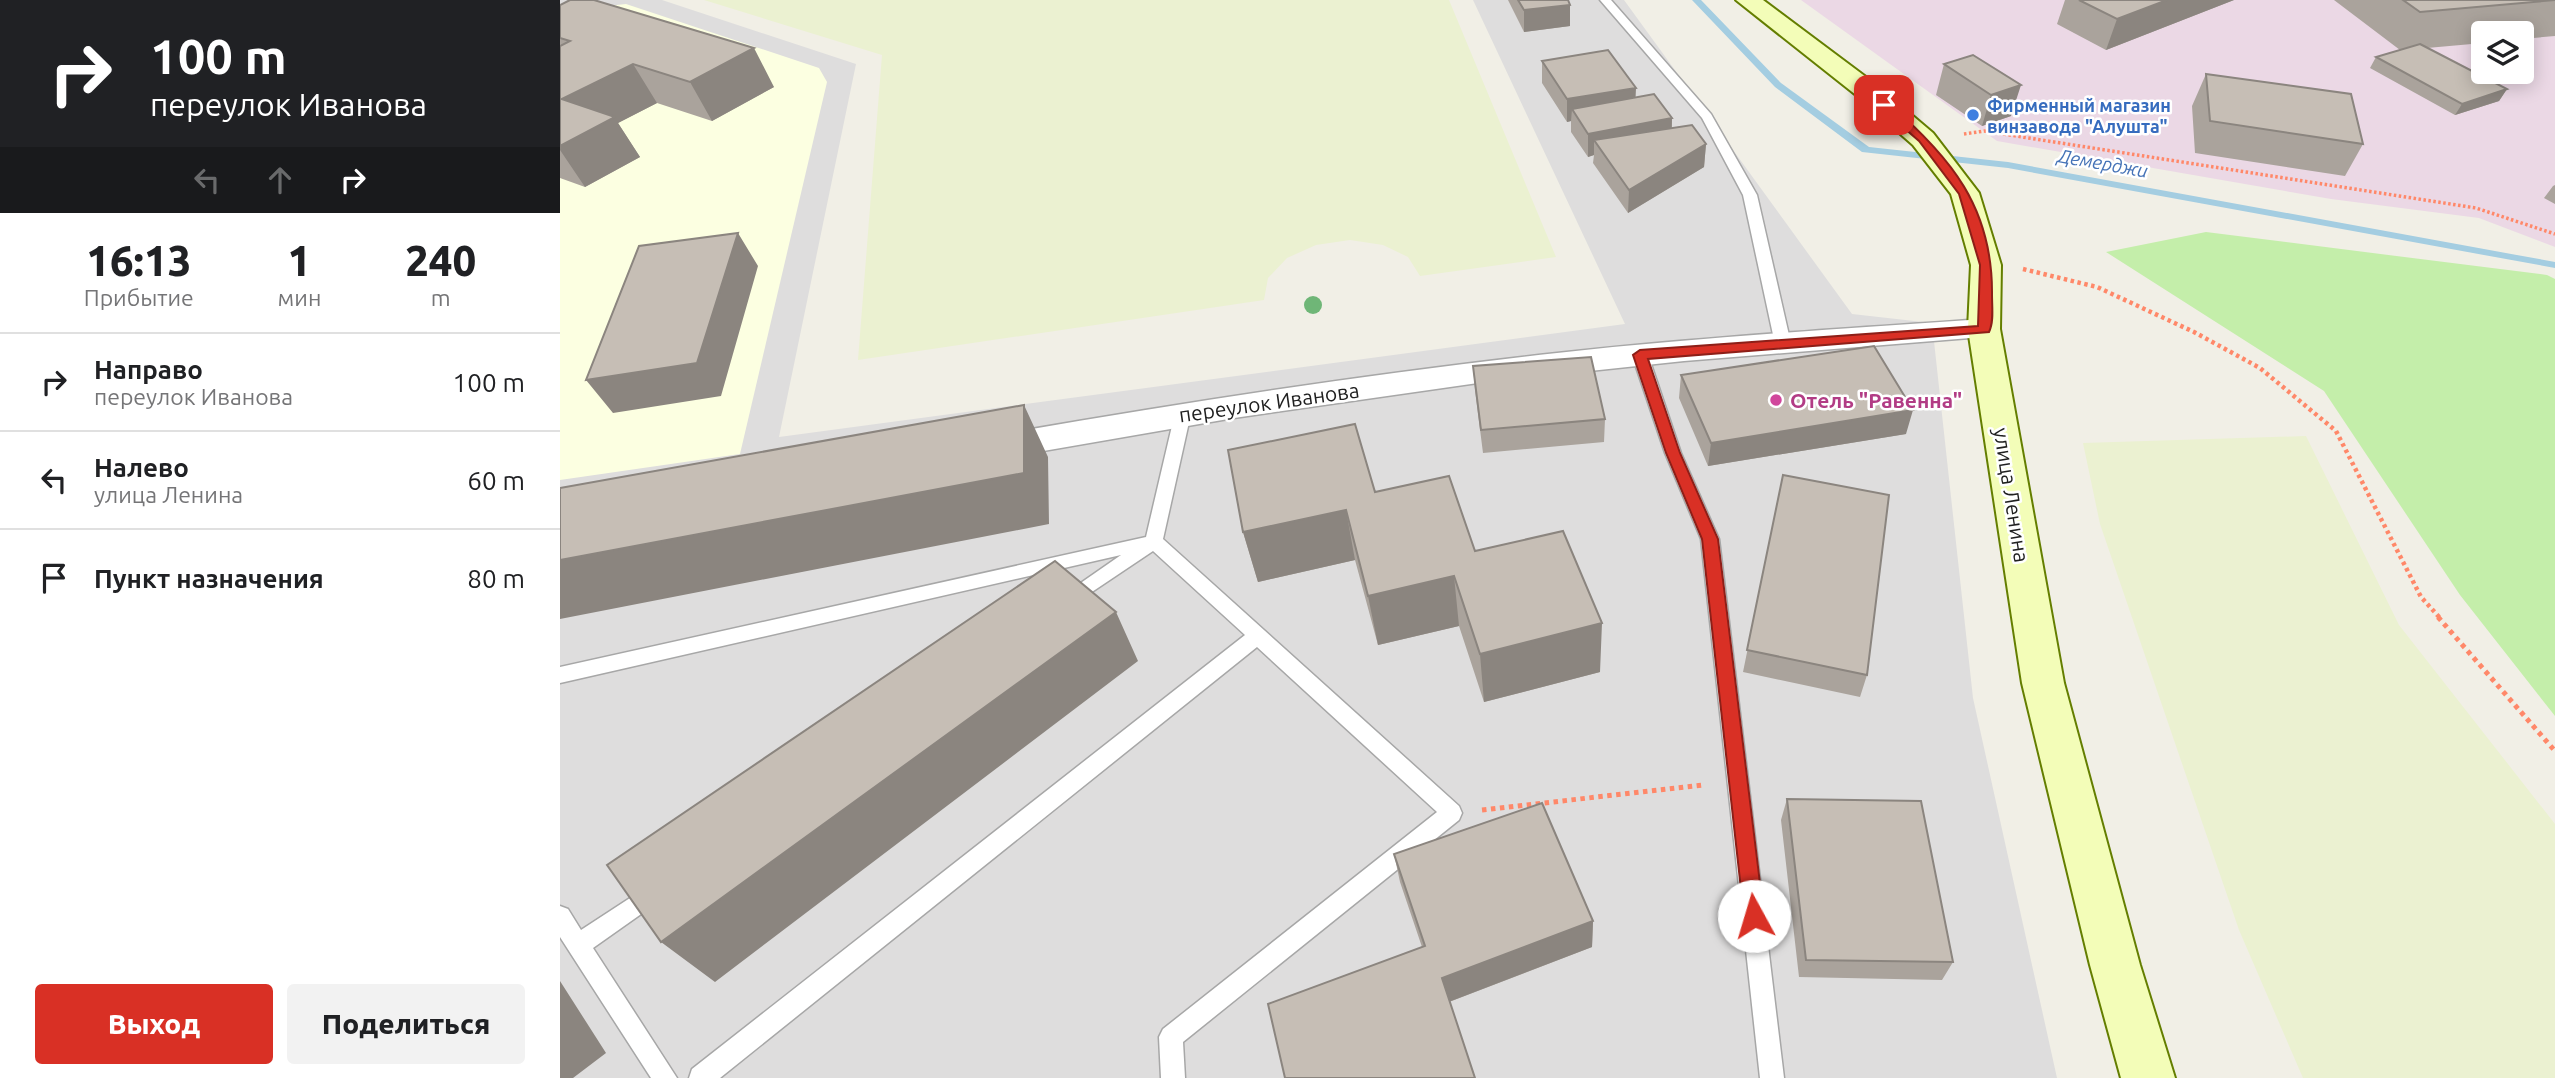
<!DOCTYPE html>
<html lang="ru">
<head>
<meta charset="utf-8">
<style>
	:root { --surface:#fff; --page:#f2f2f2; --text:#202124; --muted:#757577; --line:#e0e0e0; --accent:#d93025 }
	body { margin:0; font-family:Ubuntu,sans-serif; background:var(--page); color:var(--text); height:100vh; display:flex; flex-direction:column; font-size:26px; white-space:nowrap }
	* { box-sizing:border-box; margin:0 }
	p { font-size:23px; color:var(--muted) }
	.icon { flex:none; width:38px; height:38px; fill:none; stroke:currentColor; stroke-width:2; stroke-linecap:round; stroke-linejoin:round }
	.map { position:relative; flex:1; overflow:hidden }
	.drawer { display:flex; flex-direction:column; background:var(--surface); width:560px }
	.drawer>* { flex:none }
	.banner { background:#202124; color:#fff; overflow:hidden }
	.tools { position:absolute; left:1911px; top:21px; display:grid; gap:14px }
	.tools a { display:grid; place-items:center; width:63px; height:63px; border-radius:7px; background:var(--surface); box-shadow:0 4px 18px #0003; font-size:35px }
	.pin { position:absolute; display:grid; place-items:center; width:60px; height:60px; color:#fff; margin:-30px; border-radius:14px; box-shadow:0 4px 10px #0006 }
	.me { position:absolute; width:77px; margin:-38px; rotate:354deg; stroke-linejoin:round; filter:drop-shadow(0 0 5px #0008) }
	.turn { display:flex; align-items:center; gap:24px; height:147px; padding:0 35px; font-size:32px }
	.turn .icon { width:91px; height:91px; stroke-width:2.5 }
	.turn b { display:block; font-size:49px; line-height:60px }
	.lanes { display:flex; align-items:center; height:66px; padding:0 35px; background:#0003; justify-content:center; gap:35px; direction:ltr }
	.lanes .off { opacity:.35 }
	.eta { display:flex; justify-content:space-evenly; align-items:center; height:119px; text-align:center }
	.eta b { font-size:42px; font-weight:800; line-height:49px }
	.cta { display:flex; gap:14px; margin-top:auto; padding:14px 35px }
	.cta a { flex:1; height:80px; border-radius:7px; background:var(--accent); color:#fff; font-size:28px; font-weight:800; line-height:80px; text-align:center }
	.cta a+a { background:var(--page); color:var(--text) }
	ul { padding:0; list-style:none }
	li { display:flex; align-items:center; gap:21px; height:98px; padding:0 35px; border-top:2px solid var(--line) }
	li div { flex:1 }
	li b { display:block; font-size:26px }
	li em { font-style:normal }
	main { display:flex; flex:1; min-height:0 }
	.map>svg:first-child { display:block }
</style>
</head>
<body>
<main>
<section class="drawer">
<div class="banner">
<div class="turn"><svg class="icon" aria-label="right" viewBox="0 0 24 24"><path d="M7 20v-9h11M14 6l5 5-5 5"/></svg><div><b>100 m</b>переулок Иванова</div></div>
<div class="lanes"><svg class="icon off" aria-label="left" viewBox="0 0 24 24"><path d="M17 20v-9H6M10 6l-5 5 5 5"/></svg><svg class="icon off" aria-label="ahead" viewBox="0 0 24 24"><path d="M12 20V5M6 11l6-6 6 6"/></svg><svg class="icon" aria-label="right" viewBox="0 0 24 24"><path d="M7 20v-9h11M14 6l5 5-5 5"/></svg></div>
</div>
<div class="eta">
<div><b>16:13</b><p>Прибытие</p></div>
<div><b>1</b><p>мин</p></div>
<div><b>240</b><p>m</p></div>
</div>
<ul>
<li><svg class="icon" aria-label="right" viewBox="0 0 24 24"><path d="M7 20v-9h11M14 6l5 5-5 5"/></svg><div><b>Направо</b><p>переулок Иванова</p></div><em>100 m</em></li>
<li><svg class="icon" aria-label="left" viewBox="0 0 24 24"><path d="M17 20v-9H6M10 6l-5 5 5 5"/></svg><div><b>Налево</b><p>улица Ленина</p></div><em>60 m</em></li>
<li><svg class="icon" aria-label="arrive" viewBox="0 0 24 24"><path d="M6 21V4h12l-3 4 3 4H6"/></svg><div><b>Пункт назначения</b></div><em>80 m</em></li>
</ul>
<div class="cta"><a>Выход</a><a>Поделиться</a></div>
</section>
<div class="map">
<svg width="1995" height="1078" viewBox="0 0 1995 1078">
	<rect width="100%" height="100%" fill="#f1efe6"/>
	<path fill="#dedddd" d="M 0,0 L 102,0 L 296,64 L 219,437 L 1065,324 L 913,0 L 1064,0 L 1292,314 L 1372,323 L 1413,698 L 1497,1078 L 0,1078 Z"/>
	<path fill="#ebd8e5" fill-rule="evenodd" d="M 1241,0 L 1995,0 L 1995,247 L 1919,218 L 1771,199 L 1437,141 ZM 1923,33 L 1962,33 L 1962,72 L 1923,72 Z"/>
	<path fill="#fcffe1" d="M 66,4 L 259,68 L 267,82 L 180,454 L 0,480 L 0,21 L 28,8 Z"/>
	<path fill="#ebf1d1" d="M 144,0 L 889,0 L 996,257 L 860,276 L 848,257 L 823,245 L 790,240 L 756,245 L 727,258 L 708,278 L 704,300 L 298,360 L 322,55 Z
		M 1746,436 L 1839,625 L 1995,824 L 1995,1078 L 1743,1078 L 1679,930 L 1540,524 L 1523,443 Z"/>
	<path fill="#c4eeaa" d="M 1646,232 L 1987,275 L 1995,279 L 1995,716 L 1900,595 L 1764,391 L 1546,252 Z"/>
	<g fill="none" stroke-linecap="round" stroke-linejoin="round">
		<path fill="#a4cde1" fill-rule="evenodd" d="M 1132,0 L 1141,0 L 1221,83 L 1309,147 L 1448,162 L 1995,262 L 1995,268 L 1448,168 L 1302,152 L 1215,87 Z"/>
		<defs>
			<path id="service" d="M 1040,0 L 1051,0 L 1151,114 L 1197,195 L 1231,344 L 1228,347 L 1223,349 L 1215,344 L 1183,195 L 1142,118 Z
				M 1080,350 L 1088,355 L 1121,453 L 1159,539 L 1224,1078 L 1200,1078 L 1141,539 L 1105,453 L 1072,355 Z
				M 623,408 L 631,413 L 603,539 L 899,806 L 902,813 L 899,820 L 623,1042 L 625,1078 L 601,1078 L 599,1037 L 603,1029 L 877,812 L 697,647 L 160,1078 L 129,1078 L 132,1069 L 685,635 L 593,551 L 508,608 L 502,606 L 499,601 L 502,596 L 561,555 L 0,683 L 0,667 L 586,537 L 615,413 Z
				M 93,883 L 101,886 L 104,893 L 101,900 L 33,948 L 117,1078 L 91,1078 L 0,937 L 0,906 L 8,909 L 21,930 Z"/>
			<path id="minor" d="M 1424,319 L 1435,322 L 1440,329 L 1435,336 L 1124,361 L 918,383 L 674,418 L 431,460 L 419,457 L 414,448 L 419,439 L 431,436 C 619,403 807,374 997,353 C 1139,337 1281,329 1424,319 Z"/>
			<path id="secondary" d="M 1176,0 L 1203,0 L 1314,83 L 1373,133 L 1419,193 L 1441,265 L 1440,329 L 1504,683 L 1580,965 L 1615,1078 L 1561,1078 L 1530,965 L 1462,683 L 1408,329 L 1411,265 L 1391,194 L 1353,145 L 1296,95 Z"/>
		</defs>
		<use href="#service" stroke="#a7a7a7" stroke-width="3"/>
		<use href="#minor" stroke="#a7a7a7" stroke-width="3"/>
		<use href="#secondary" stroke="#647e00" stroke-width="4"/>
		<path stroke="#ff8869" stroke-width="3.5" stroke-dasharray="2.5 2.5" stroke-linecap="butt" d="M 1404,134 L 1424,131 L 1916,208 L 1995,234"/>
		<path stroke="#ff8869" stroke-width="4.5" stroke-dasharray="3.5 3.5" stroke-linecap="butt" d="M 1463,269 L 1537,287 L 1634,332 L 1700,368 L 1776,431 L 1861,597 L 1880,618"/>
		<path stroke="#ff8869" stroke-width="5" stroke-dasharray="4.5 4.5" stroke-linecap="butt" d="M 1878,617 L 1995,751
			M 922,810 L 1143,785"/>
		<use href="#service" fill="#fff" fill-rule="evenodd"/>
		<use href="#minor" fill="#fff" fill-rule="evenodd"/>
		<use href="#secondary" fill="#f3fdb8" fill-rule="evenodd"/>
	</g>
	<circle fill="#6fb677" cx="753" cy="305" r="9"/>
	<path fill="#aaa39c" d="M 948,0 L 1008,0 L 1010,5 L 1010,26 L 964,32 Z
		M 1505,0 L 1674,0 L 1546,50 L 1497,24 Z
		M 1774,0 L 1995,0 L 1995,36 L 1962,39 L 1962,33 L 1923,33 L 1923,43 L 1867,48 L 1947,89 L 1939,101 L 1895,115 L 1810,68 L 1816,57 L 1840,50 Z
		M 0,5 L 214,87 L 152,121 L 97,103 L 58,123 L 80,157 L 25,187 L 0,178 Z
		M 1413,55 L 1451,116 L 1422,126 L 1376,95 L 1384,64 Z
		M 982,61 L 1076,98 L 1112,118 L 1112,128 L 1146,144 L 1144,167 L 1068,213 L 1033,163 L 1034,155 L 1028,157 L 1011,132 L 1011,121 L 1007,122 L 982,83 Z
		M 1646,74 L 1803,144 L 1785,176 L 1635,153 L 1632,106 Z
		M 1995,185 L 1995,204 L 1984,198 L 1993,186 Z
		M 913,366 L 1045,419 L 1044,442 L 923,453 L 915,390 Z
		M 1121,375 L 1346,434 L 1148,466 L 1119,398 Z
		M 1223,475 L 1307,675 L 1300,697 L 1183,672 Z
		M 815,492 L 915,551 L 1040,672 L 924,702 L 899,626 L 818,645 L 795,560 L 698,582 L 683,532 Z
		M 1227,799 L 1393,962 L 1382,980 L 1239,977 L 1221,820 Z
		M 834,854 L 1033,921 L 1032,947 L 889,1002 L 862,947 L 840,882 Z"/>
	<path fill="#8b857f" d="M 1607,0 L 1674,0 L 1546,50 L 1557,19 Z
		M 1010,5 L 1010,26 L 964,32 L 964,10 Z
		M 194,48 L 214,87 L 152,121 L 130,82 Z
		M 73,64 L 97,103 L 58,123 L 80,157 L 25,187 L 0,150 L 2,99 Z
		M 1461,85 L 1451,116 L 1422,126 L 1431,95 Z
		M 1076,88 L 1075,110 L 1012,109 L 1011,121 L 1007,122 L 1007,99 Z
		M 1947,89 L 1939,101 L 1895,115 L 1902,104 Z
		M 1112,118 L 1111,141 L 1034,140 L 1034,155 L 1028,157 L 1028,134 Z
		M 1146,144 L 1144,167 L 1068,213 L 1069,190 Z
		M 178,233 L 198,266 L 161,396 L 53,413 L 26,380 Z
		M 464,405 L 488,457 L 489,524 L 0,619 L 0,560 Z
		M 1353,410 L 1346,434 L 1148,466 L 1151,443 Z
		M 786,510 L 795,560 L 698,582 L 683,532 Z
		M 894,576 L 899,626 L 818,645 L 808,596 Z
		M 556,612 L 578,661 L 155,982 L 101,942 Z
		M 1042,623 L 1040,672 L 924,702 L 920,654 Z
		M 1033,921 L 1032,947 L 886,1003 L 882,978 Z
		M 0,981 L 46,1053 L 13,1078 L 0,1078 Z"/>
	<path fill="#c6beb5" stroke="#8b857f" stroke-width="2" d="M 10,0 L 34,0 L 194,48 L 130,82 L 73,64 L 2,99 L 55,117 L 0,146 L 0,46 L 10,41 L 0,38 L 0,5 Z
		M 958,0 L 1008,0 L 1010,5 L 964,10 Z
		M 1519,0 L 1607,0 L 1557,19 Z
		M 1843,0 L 1995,0 L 1860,12 Z
		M 1860,44 L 1947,89 L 1902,104 L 1816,57 Z
		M 1048,50 L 1076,88 L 1007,99 L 982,61 Z
		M 1413,55 L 1461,85 L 1431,95 L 1384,64 Z
		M 1646,74 L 1791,94 L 1803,144 L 1650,121 Z
		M 1094,94 L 1112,118 L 1028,134 L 1012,109 Z
		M 1132,125 L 1146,144 L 1069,190 L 1034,140 Z
		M 178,233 L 137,363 L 26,380 L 79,246 Z
		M 1314,346 L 1353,410 L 1151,443 L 1121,375 Z
		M 1031,357 L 1045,419 L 921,430 L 913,366 Z
		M 464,405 L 464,473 L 0,560 L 0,488 Z
		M 795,424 L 815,492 L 889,476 L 915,551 L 1003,531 L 1042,623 L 920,654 L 894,576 L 808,596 L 786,510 L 683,532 L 668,450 Z
		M 1223,475 L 1329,495 L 1307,675 L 1187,650 Z
		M 495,561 L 556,612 L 101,942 L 47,865 Z
		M 1227,799 L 1361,801 L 1393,962 L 1246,960 Z
		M 982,803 L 1033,921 L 882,978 L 915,1078 L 725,1078 L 708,1004 L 865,946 L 834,854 Z"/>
	<path fill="#d93025" stroke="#8d1f18" stroke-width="2" d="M 1321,103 L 1328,103 C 1391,157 1433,208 1432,295 C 1432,307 1434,322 1429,332 L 1088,359 L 1120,453 L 1158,539 L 1204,916 L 1201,923 L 1194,926 L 1187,923 L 1184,916 L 1142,539 L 1106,453 L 1073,355 L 1080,350 L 1418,326 L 1420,265 L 1399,194 L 1359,141 L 1321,108 Z"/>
	<circle fill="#3f7fe0" stroke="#fff" stroke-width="2.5" cx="1413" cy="115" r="7"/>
	<circle fill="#d1479c" stroke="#fff" stroke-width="2.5" cx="1216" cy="400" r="7"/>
	<g text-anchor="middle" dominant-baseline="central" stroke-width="5" stroke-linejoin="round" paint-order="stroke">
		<g font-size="18" font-weight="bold" fill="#366cbe" stroke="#fff" text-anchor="start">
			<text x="1427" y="105">Фирменный магазин<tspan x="1427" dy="21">винзавода "Алушта"</tspan></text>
		</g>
		<g font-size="19" font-style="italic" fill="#4673b7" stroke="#fff">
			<text transform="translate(1543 163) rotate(10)">Демерджи</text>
		</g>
		<g font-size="21" font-weight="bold" fill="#b23c85" stroke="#fff" text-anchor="start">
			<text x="1230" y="400">Отель "Равенна"</text>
		</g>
		<g font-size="21" fill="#202020" stroke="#fff">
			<text transform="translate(709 402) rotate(-8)">переулок Иванова</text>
			<text transform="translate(1452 495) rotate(81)">улица Ленина</text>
		</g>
	</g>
</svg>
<div class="tools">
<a><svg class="icon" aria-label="layers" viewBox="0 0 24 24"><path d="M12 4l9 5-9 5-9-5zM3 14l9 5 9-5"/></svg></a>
</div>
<div class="pin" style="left:1324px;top:105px;background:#d93025"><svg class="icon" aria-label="arrive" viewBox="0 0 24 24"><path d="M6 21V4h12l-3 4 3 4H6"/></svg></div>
<svg class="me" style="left:1194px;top:916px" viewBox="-20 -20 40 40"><circle r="19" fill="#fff"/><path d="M0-13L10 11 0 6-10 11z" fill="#d93025"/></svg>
</div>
</main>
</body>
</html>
